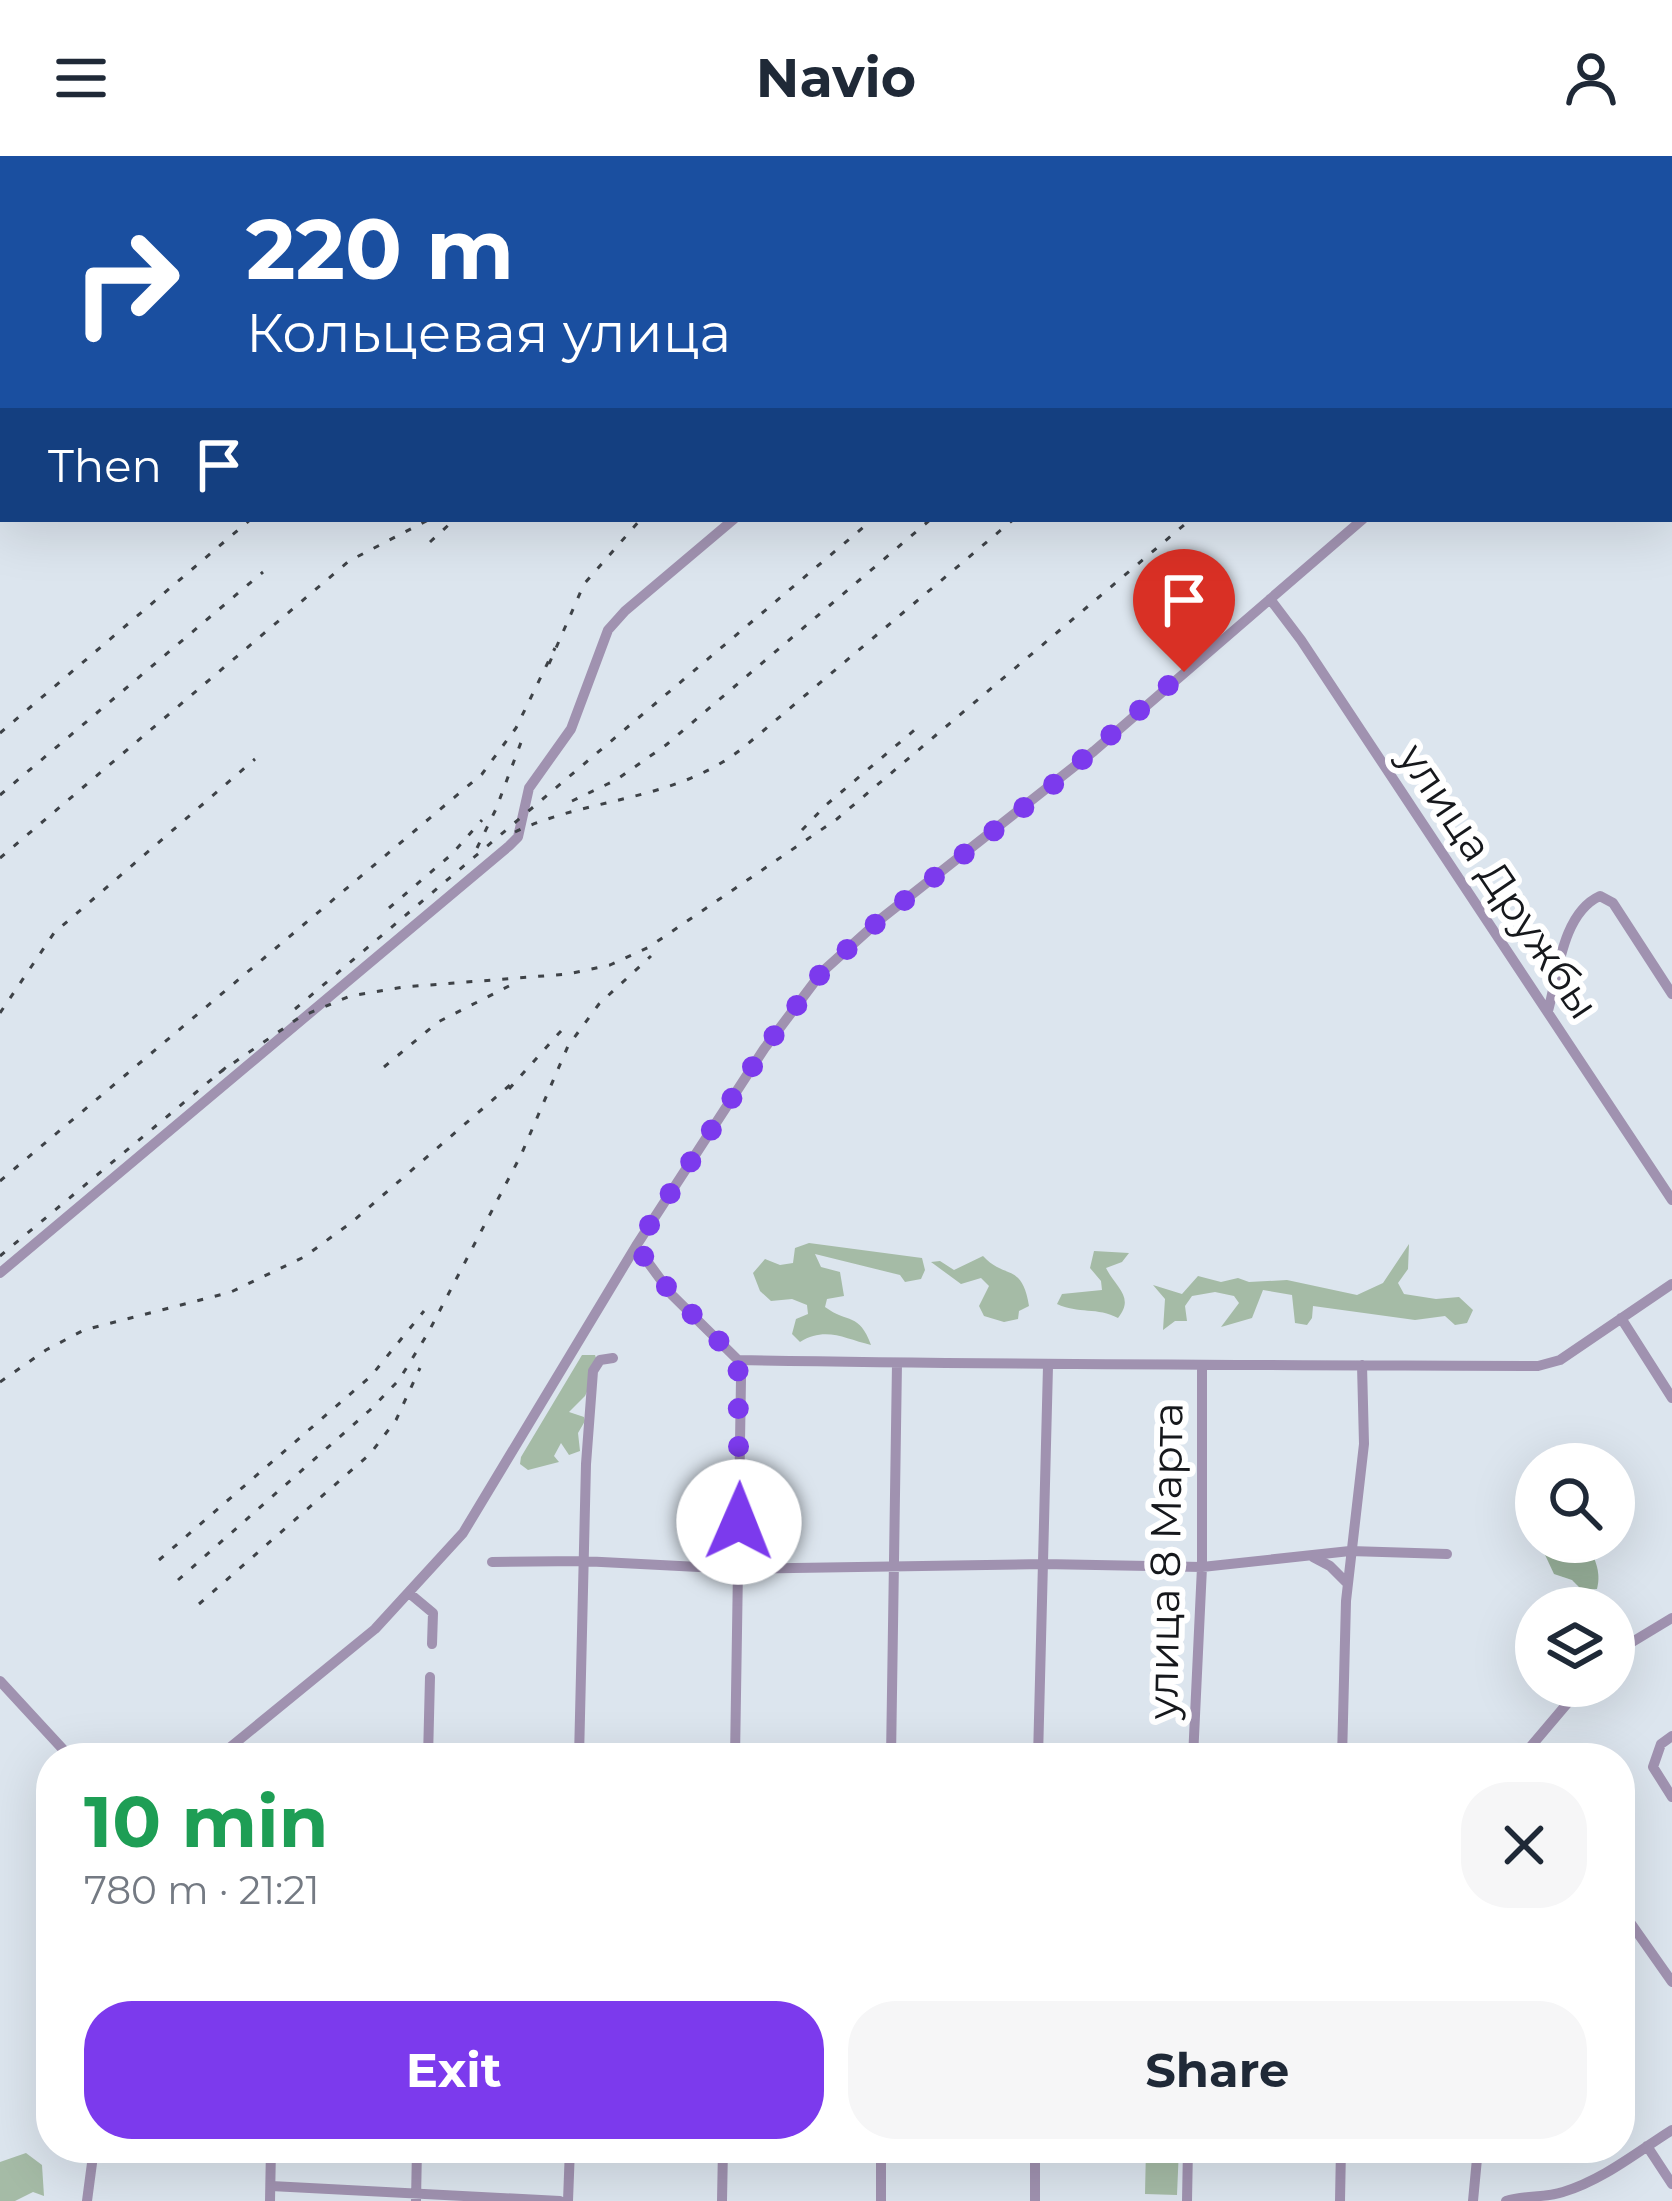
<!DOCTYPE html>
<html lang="en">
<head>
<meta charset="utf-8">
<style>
	:root { --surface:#fff; --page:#f6f6f7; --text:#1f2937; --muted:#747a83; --accent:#7c3aed }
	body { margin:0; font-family:Montserrat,sans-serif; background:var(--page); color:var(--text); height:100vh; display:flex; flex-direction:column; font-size:45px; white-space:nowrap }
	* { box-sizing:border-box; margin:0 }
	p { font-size:39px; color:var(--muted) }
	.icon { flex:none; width:66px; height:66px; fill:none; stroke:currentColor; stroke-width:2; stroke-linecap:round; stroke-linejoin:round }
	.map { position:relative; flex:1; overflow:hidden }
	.drawer { position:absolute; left:36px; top:1587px; width:1599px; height:420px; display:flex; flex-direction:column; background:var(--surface); border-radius:48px; box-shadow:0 12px 48px #0002 }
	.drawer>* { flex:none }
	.top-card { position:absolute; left:0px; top:0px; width:1674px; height:366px; box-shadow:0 12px 48px #0002; background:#1a4fa0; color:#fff; overflow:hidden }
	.fabs { position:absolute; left:1515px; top:1287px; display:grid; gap:24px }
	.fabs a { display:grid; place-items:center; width:120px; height:120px; border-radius:50%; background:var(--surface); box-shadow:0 12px 48px #0002; font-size:60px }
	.pin { position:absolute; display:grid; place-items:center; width:102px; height:102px; color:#fff; margin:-123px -51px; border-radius:50% 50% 50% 0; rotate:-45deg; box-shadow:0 0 12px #0007 }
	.pin .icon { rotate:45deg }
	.me { position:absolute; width:132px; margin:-66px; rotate:1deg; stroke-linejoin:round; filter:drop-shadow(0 0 9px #0008) }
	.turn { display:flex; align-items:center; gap:42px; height:252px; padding:0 48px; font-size:54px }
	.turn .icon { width:156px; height:156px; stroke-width:2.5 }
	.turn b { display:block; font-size:84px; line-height:102px }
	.then { display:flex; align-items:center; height:114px; padding:0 48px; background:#0003; gap:24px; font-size:45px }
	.round { display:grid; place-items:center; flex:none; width:126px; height:126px; border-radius:48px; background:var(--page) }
	.headline { display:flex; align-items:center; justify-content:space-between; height:204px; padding:0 48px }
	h1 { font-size:72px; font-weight:700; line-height:90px; color:#1e9e55 }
	.cta { display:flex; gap:24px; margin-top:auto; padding:24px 48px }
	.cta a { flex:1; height:138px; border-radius:48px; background:var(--accent); color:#fff; font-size:48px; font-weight:700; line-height:138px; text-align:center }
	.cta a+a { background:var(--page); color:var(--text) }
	header { display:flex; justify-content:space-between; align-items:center; height:156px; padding:0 48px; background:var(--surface); font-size:54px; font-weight:700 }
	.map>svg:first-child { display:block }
</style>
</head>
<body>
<header><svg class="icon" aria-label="menu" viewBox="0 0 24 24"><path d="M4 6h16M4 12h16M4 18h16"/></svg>Navio<svg class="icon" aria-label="person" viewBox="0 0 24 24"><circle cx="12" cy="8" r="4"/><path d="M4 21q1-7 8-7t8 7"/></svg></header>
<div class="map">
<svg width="1672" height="2045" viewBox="0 0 1672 2045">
	<rect width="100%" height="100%" fill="#dce5ee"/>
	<path fill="#a5bba6" d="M 809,1087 L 922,1102 L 925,1114 L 921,1123 L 905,1126 L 900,1119 L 815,1098 L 821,1111 L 840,1116 L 844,1140 L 827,1143 L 825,1151 C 848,1168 859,1156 871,1189 C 845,1183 826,1170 800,1186 L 792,1178 L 796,1163 L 808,1158 L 807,1149 L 792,1143 L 771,1145 L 760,1135 L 753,1117 L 765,1103 L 780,1109 L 793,1107 L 795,1092 Z
		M 1409,1088 L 1408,1113 L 1398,1127 L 1404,1138 L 1436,1143 L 1459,1141 L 1473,1154 L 1467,1167 L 1455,1169 L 1445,1160 L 1415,1164 L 1313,1150 L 1312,1162 L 1307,1169 L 1295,1167 L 1292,1139 L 1263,1134 L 1252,1162 L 1221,1171 L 1239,1147 L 1234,1140 L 1215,1136 L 1192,1140 L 1185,1150 L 1187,1165 L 1175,1165 L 1163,1174 L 1165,1143 L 1153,1129 L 1182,1138 L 1198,1120 L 1221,1126 L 1238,1122 L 1249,1126 L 1287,1124 L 1357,1139 L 1383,1127 Z
		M 1094,1095 L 1129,1097 L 1122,1106 L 1106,1112 C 1116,1132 1135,1141 1118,1162 C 1098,1151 1078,1158 1057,1148 L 1062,1138 L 1102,1134 L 1101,1125 L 1090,1112 Z
		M 983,1100 C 1005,1124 1022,1106 1029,1150 L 1019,1155 L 1018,1163 L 1004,1166 L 984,1160 L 979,1150 L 989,1130 L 981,1122 L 961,1128 L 931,1106 L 940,1105 L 954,1114 Z
		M 582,1199 L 595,1199 L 599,1211 L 585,1240 L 569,1256 L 584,1261 L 585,1265 L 578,1277 L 580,1295 L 569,1299 L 561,1287 L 554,1300 L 559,1306 L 528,1314 L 520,1308 L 521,1301 Z
		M 1146,1992 L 1179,1992 L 1177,2039 L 1145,2038 Z
		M 26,1997 L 42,2009 L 44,2040 L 33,2036 L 15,2045 L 0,2045 L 0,2006 Z"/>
	<path fill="#97af99" d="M 1539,1386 L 1586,1386 C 1594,1400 1602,1416 1597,1433 L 1582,1434 L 1572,1424 L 1554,1418 Z"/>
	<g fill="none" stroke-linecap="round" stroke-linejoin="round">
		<path stroke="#a092b0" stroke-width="10" d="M 1113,3 L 1116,0
			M 1671,102 L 1672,101
			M 1270,443 L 1301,484 L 1672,1044
			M 1548,855 C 1558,819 1562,757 1600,740 L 1613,747 L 1672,838
			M 636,1090 L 672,1139 L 738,1204 L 741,1223 L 735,1602
			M 0,1117 L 509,690 L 518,681 L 529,632 L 571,573 L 608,474 L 625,455 L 734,363
			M 1621,1162 L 1672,1242
			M 738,1204 C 1005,1209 1271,1209 1538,1210 L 1560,1204 L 1672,1128
			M 1313,1401 L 1330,1410 L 1348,1428
			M 492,1406 L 582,1405 L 738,1413 L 1043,1408 L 1202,1411 L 1350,1395 L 1447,1398
			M 409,1437 L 433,1457 L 432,1488
			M 1614,1497 L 1672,1462
			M 0,1525 L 71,1602
			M 1672,1580 L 1661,1588 L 1653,1611 L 1672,1641
			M 217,1602 L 375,1473 L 463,1377 L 636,1090 L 764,893 L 822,816 L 882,762 L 1094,595 L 1363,363
			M 428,1602 L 430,1521
			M 579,1602 L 586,1308 L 593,1215 L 600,1204 L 613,1202
			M 891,1602 L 897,1207
			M 1038,1602 L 1048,1210
			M 1193,1602 L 1202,1411 L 1202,1210
			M 1342,1602 L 1346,1445 L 1364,1288 L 1362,1209
			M 1521,1602 L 1582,1530
			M 1620,1752 L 1672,1826
			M 1647,1990 L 1672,2028
			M 271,2030 L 560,2045
			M 87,2045 L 94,1992
			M 270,2045 L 271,1992
			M 416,2045 L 417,1992
			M 568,2045 L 570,1992
			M 722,2045 L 723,1992
			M 881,2045 L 881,1992
			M 1035,2045 L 1035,1992
			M 1187,2045 L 1188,1992
			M 1340,2045 L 1341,1992
			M 1473,2045 L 1478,1992
			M 1506,2045 C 1525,2039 1545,2042 1563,2036 C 1603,2024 1637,1996 1672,1974"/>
		<path stroke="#3e4247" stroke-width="3" stroke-dasharray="6 12" stroke-linecap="butt" d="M 24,3 L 26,0
			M 65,3 L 67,0
			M 97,3 L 100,0
			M 153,3 L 158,0
			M 255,3 L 259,0
			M 449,3 L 453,0
			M 518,3 L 521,0
			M 578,3 L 581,0
			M 730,3 L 731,0
			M 941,3 L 945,0
			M 996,3 L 1009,0
			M 1066,3 L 1069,0
			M 1249,3 L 1250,0
			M 1307,3 L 1308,0
			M 1491,3 L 1492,0
			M 0,41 L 3,37
			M 0,61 L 3,59
			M 0,193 L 3,192
			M 0,296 L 3,297
			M 0,315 L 3,316
			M 430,386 L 455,363
			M 549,508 L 584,428 L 641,363
			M 0,577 L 251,363
			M 0,639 L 263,416
			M 572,645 L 616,624 L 666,589 L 931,363
			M 802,674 L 826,649 L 918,571
			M 515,676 C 591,640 676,646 744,591 L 1014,363
			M 477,692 L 496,653 L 523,581
			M 0,702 L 349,405 L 430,363
			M 389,752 L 452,698 L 482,664
			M 295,853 L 873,363
			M 0,857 L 54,777 L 255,603
			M 384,911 L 438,866 L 509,830
			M 219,917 L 300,861 L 350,840 L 404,831 L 568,818 L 610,809 L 649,791 L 837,663 L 1191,363
			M 509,933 L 569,866
			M 0,1025 L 482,618 L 516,572 L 555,492
			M 0,1100 L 230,908
			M 0,1226 L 46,1194 L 84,1174 L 231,1136 L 304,1101 L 352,1066 L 518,922
			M 159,1404 L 371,1220 L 424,1155
			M 178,1424 L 370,1254 L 399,1224 L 428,1177 L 521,999 L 568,890 L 599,848 L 651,800
			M 199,1448 L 370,1298 L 396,1264 L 420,1212"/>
	</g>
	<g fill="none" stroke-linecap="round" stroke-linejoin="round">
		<path stroke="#7c3aed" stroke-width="21" stroke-dasharray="0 37.8" d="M 739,1366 L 738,1204 L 672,1138 L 636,1090 L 764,893 L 822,816 L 882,762 L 1054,628 L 1184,516"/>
	</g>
	<g text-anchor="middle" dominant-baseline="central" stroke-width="12" stroke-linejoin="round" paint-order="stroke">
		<g font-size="42" fill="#16181c" stroke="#fff">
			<text transform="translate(1499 725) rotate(56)">улица Дружбы</text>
			<text transform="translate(1165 1405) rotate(-89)">улица 8 Марта</text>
		</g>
	</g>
</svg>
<div class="fabs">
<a><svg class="icon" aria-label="search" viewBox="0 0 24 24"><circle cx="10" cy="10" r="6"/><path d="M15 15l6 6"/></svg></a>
<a><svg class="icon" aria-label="layers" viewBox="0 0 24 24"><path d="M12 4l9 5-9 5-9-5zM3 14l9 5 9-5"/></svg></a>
</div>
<div class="pin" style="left:1184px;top:516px;background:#d93025"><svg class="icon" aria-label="arrive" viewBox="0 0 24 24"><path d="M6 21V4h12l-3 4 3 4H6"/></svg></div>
<svg class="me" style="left:739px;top:1366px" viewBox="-20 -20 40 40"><circle r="19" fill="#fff"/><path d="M0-13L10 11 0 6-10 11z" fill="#7c3aed"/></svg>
<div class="top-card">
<div class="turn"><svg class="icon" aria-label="right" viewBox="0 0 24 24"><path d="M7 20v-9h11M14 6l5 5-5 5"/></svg><div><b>220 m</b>Кольцевая улица</div></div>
<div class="then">Then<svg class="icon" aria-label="arrive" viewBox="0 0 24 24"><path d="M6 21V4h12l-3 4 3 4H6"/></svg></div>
</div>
<section class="drawer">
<div class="headline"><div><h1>10 min</h1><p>780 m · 21:21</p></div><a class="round"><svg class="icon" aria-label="close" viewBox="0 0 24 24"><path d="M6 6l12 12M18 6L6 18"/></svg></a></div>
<div class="cta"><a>Exit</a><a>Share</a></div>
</section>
</div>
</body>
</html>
